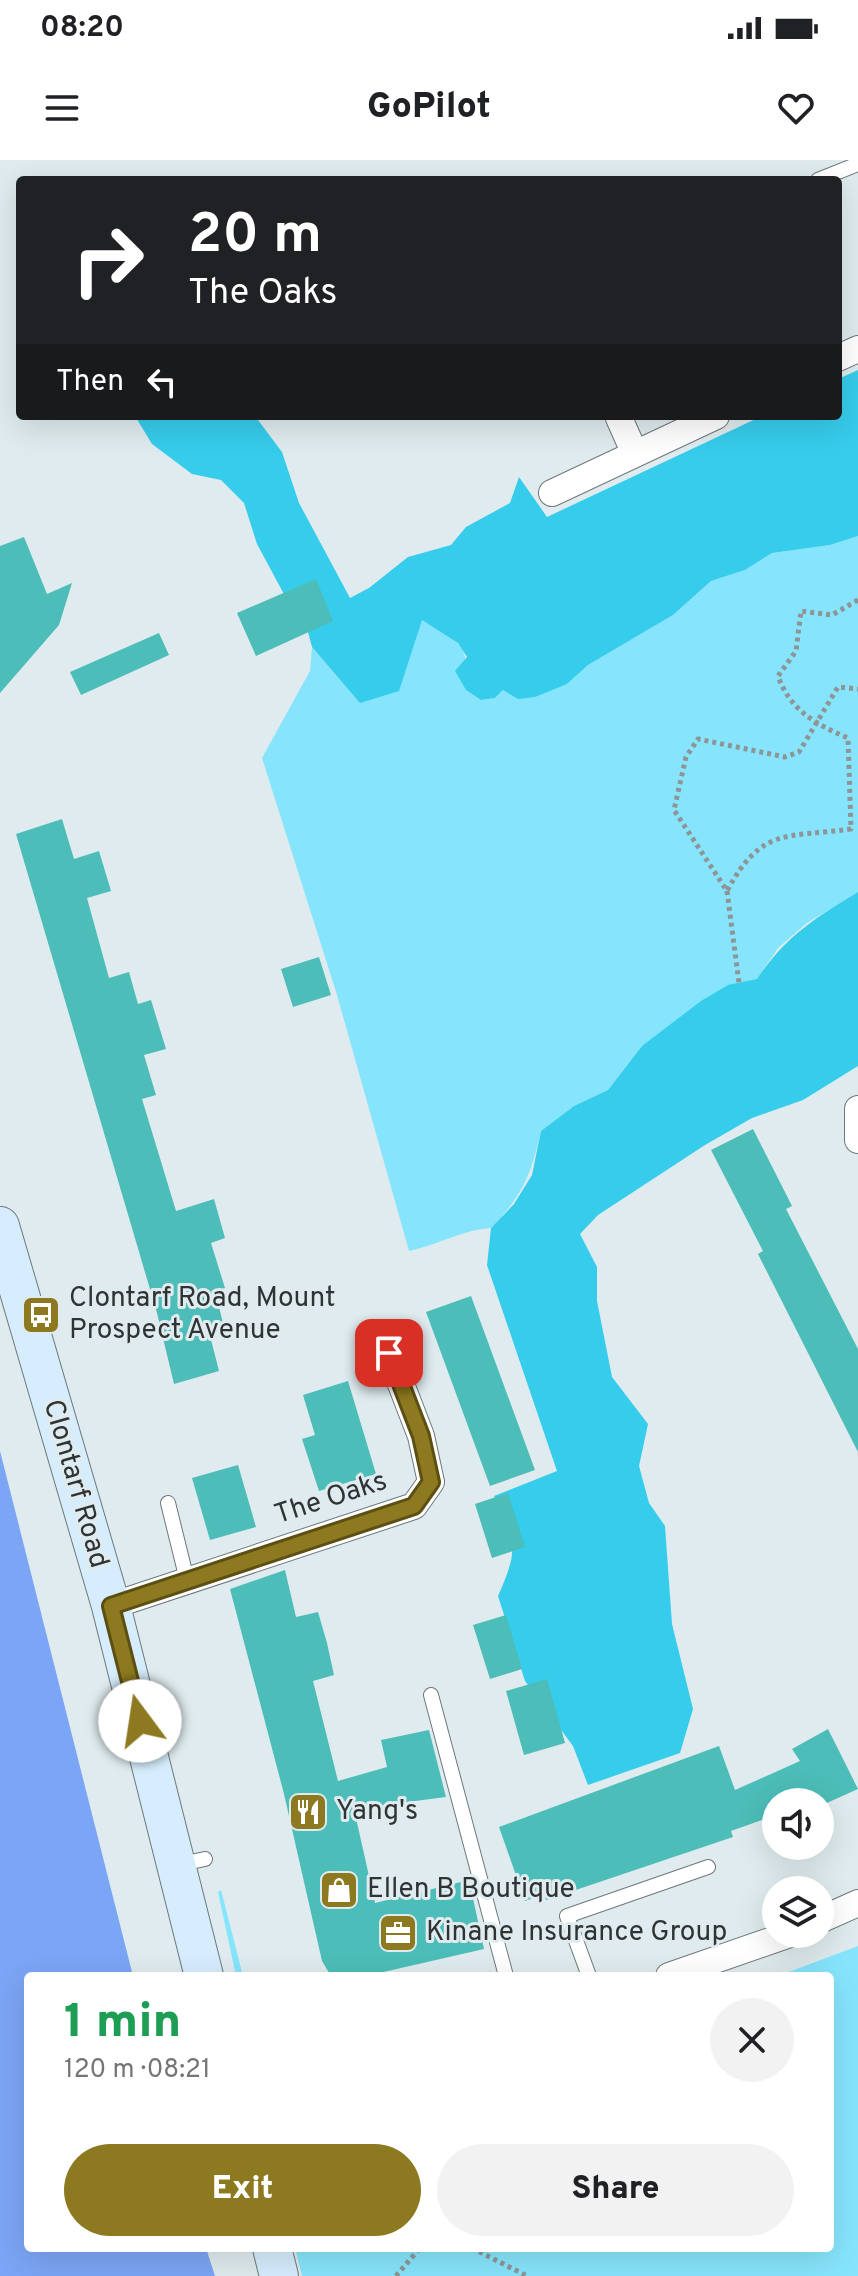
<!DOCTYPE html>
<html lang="en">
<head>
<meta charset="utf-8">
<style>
	:root { --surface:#fff; --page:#f2f2f2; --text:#202124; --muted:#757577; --accent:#8d791f }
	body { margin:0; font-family:Overpass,sans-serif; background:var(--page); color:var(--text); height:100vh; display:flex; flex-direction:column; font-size:30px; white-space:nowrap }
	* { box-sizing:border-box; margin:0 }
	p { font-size:26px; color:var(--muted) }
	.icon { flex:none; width:44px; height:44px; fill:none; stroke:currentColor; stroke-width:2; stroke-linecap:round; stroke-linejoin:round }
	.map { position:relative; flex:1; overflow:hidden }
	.drawer { position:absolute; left:24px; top:1812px; width:810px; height:280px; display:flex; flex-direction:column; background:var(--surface); border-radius:8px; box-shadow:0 8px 32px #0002 }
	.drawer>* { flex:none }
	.top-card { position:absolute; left:16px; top:16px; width:826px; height:244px; border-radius:8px; box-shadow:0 8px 32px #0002; background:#202124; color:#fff; overflow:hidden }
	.buttons { position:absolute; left:762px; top:1628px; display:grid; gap:16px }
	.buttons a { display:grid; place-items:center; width:72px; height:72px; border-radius:50%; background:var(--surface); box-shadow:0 8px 32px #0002; font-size:40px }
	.pin { position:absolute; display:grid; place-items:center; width:68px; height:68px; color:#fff; margin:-34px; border-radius:16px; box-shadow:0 4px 12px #0006 }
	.me { position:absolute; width:88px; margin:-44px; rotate:346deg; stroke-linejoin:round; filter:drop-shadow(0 0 6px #0008) }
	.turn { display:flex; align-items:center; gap:28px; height:168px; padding:0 40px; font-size:36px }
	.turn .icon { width:104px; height:104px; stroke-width:2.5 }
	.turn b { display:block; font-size:56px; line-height:68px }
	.then { display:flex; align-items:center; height:76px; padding:0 40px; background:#0003; gap:16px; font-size:30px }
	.round { display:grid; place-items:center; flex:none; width:84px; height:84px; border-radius:42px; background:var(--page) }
	.headline { display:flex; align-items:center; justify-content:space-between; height:136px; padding:0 40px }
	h1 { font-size:48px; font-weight:800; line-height:60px; color:#1e9e55 }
	.cta { display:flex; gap:16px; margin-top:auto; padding:16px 40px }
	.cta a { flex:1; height:92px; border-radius:48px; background:var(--accent); color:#fff; font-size:32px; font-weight:800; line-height:92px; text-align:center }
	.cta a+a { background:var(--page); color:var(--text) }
	.status { display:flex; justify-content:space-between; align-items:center; height:56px; padding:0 40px; background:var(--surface); direction:ltr }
	.status svg { height:22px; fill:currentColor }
	header { display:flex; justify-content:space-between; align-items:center; height:104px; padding:0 40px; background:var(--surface); font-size:36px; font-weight:800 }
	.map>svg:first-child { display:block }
</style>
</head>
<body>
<div class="status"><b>08:20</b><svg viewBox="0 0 49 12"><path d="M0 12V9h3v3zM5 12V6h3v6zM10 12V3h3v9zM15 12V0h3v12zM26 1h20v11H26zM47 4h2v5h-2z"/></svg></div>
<header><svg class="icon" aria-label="menu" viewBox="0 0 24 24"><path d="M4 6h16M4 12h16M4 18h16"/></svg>GoPilot<svg class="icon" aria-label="heart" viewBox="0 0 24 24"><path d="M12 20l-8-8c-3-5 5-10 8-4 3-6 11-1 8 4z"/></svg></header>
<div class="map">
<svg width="858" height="2116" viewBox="0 0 858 2116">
	<rect width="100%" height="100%" fill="#dfebee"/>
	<path fill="#86e5fc" d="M 858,376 L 858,732 L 807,763 L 778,788 L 757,819 L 642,886 L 608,930 L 574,946 L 541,971 C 531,1015 523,1035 491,1068 C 462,1070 438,1085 409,1091 L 337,835 L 262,598 L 310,511 L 312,487 L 360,543 L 422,460 C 461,485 469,480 466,530 L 481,540 L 495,538 L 503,530 L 567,524 L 588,505 L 673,455 L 711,421 L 745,410 L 772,393 L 830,385 Z
		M 221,1730 L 243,1816 L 236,1816 L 218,1732 Z
		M 858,1786 L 858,2116 L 302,2116 L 295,2088 L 830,2088 L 830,1816 L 778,1816 Z"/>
	<path fill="#36cceb" d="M 858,210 L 858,376 L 830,385 L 772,393 L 745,410 L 711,421 L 673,455 L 588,505 L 567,524 L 535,537 L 518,539 L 503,530 L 495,538 L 481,540 L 466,530 L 455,511 L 467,497 L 458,483 L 422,460 L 399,531 L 360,543 L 312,487 L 302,450 L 285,436 L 257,384 L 244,343 L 221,320 L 192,314 L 152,284 L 135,256 L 255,256 L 282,292 L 299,343 L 350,438 L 369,428 L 408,397 L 451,385 L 466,367 L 510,343 L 519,317 L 547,357 L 762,256 L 838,256 L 838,219 Z
		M 858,732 L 858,906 L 803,940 L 752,958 L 705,985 L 598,1055 L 580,1074 L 597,1107 L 597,1141 L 612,1217 L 648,1264 L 639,1306 L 649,1343 L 665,1366 L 672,1464 L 693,1549 L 680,1593 L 588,1625 L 573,1586 L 525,1521 L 498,1436 C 520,1386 515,1384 494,1336 L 557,1311 L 487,1105 L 491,1068 L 514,1044 L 532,1015 L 541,971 L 574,946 L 608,930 L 642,886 L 701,841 L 728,825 L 757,819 C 786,776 815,758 858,732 Z"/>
	<path fill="#7ba5f5" d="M 0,1291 L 133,1816 L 28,1816 L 28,2088 L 206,2088 L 215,2116 L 0,2116 Z"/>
	<path fill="#4cbdb8" d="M 24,377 L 47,434 L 72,423 L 59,465 L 0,533 L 0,386 Z
		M 316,419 L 333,461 L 256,496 L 237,453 Z
		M 159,473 L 169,495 L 81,535 L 70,512 Z
		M 62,659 L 74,699 L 99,691 L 111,731 L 87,738 L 109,818 L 129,812 L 138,844 L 151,840 L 166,889 L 144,895 L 156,935 L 142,939 L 176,1051 L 214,1039 L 225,1078 L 211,1083 L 225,1128 L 215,1131 L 223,1163 L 208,1168 L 219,1211 L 174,1224 L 157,1153 L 16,674 Z
		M 319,797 L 331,835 L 293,847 L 281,809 Z
		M 753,969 L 792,1046 L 786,1049 L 858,1189 L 858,1292 L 758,1094 L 763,1091 L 711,990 Z
		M 471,1136 L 535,1310 L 490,1326 L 426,1152 Z
		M 348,1221 L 376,1314 L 319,1331 L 302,1279 L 315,1275 L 303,1235 Z
		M 238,1305 L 256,1367 L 210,1380 L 192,1318 Z
		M 508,1333 L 525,1387 L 492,1398 L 475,1344 Z
		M 285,1410 L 296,1457 L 318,1452 L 327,1483 L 334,1515 L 313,1521 L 338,1621 L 387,1607 L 381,1580 L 429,1570 L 446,1637 L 354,1649 L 375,1743 L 469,1720 L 484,1789 L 366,1816 L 331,1816 L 322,1801 L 284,1634 L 230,1429 Z
		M 506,1455 L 522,1509 L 490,1519 L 473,1465 Z
		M 547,1519 L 565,1583 L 524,1595 L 506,1531 Z
		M 828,1569 L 858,1629 L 820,1646 L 820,1642 L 776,1642 L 776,1655 L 731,1671 L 733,1677 L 546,1740 L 544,1734 L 525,1741 L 499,1667 L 719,1586 L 735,1630 L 800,1601 L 792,1589 Z"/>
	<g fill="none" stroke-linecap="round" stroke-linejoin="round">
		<defs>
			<path id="service" d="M 818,20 L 858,4
				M 168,1343 L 187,1420
				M 431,1535 L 506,1816
				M 176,1705 L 205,1699
				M 589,1816 L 567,1756 L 708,1707"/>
			<path id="minor" d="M 838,198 L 858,189
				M 619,258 L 635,294
				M 552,333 L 716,256
				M 858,949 L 858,980
				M 111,1446 L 414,1346 L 431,1322 L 421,1276 L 389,1193
				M 820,1760 L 858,1743
				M 669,1816 L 790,1774"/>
			<path id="secondary" d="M 0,1066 L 111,1446 L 204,1816
				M 272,2088 L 279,2116"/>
		</defs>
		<use href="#service" stroke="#6e787b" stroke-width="16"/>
		<use href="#minor" stroke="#6e787b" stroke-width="28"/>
		<use href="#secondary" stroke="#6e787b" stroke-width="40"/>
		<path stroke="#8d9597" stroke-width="5" stroke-dasharray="4 4" stroke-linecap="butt" d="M 858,440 L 832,455 L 801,451 L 796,491 L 778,516 C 790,550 815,564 848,578 L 851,669 C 787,678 762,666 727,731 L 674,650 L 686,597 L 698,579 L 785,597 L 799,592 L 838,527 L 858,529
			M 727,731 L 739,823
			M 472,2088 L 527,2116
			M 396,2116 L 420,2088"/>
		<use href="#service" stroke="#fff" stroke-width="14"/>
		<use href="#minor" stroke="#fff" stroke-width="26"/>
		<use href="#secondary" stroke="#d6edfd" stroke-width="38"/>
	</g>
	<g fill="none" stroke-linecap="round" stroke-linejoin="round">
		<defs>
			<path id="route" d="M 140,1561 L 111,1446 L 414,1346 L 431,1322 L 421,1276 L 389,1193"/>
		</defs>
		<use href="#route" stroke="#5c4f14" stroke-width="20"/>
		<use href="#route" stroke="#8d791f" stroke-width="14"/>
	</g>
	<defs>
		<symbol id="bus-square" viewBox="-11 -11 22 22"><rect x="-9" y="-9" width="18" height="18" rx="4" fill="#8d791f" stroke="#dfebee"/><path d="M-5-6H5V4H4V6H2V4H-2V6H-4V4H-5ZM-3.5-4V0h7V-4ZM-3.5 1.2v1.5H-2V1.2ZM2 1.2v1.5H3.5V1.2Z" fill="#fff"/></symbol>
		<symbol id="restaurant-square" viewBox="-11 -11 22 22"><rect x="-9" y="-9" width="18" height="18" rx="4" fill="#8d791f" stroke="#dfebee"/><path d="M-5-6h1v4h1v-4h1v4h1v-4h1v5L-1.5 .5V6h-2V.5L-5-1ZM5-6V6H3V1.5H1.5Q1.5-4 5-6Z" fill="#fff"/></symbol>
		<symbol id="shop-square" viewBox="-11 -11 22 22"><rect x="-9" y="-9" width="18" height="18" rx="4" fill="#8d791f" stroke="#dfebee"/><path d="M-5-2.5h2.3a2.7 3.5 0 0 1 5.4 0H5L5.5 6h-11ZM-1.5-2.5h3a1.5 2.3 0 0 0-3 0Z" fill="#fff"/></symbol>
		<symbol id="office-square" viewBox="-11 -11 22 22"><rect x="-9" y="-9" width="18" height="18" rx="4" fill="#8d791f" stroke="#dfebee"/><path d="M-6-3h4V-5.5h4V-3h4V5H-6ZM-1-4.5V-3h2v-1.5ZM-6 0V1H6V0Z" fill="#fff"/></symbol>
	</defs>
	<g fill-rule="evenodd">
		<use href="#bus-square" x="19" y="1133" width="44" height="44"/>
		<use href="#restaurant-square" x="286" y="1630" width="44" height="44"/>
		<use href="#shop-square" x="317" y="1708" width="44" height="44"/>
		<use href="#office-square" x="376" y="1751" width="44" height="44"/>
	</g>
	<g text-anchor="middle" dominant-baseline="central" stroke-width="6" stroke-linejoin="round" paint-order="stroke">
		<g font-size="28" fill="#2f3334" stroke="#dfebee" text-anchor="start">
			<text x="69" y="1139">Clontarf Road, Mount<tspan x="69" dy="32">Prospect Avenue</tspan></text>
			<text x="336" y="1652">Yang's</text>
			<text x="367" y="1730">Ellen B Boutique</text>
			<text x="426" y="1773">Kinane Insurance Group</text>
		</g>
		<g font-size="28" fill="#2f3334" stroke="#dfebee">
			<text transform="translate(75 1324) rotate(74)">Clontarf Road</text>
			<text transform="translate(331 1339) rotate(-18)">The Oaks</text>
		</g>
	</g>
</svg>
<div class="buttons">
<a><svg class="icon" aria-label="sound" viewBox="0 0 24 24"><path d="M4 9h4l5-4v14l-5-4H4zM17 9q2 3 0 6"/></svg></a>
<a><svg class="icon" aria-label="layers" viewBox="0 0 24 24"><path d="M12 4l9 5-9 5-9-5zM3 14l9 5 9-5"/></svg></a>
</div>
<div class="pin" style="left:389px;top:1193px;background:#d93025"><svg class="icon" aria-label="arrive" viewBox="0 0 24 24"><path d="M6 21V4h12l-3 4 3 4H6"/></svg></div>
<svg class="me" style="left:140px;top:1561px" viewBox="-20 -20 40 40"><circle r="19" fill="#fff"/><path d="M0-13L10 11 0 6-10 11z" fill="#8d791f"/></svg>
<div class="top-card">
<div class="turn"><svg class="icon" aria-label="right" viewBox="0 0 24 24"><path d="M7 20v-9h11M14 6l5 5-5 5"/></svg><div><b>20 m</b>The Oaks</div></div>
<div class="then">Then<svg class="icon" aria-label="left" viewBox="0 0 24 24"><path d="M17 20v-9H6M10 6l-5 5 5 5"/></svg></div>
</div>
<section class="drawer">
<div class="headline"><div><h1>1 min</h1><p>120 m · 08:21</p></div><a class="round"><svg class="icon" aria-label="close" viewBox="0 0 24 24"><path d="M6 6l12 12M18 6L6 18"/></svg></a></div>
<div class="cta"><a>Exit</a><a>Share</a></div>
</section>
</div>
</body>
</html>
